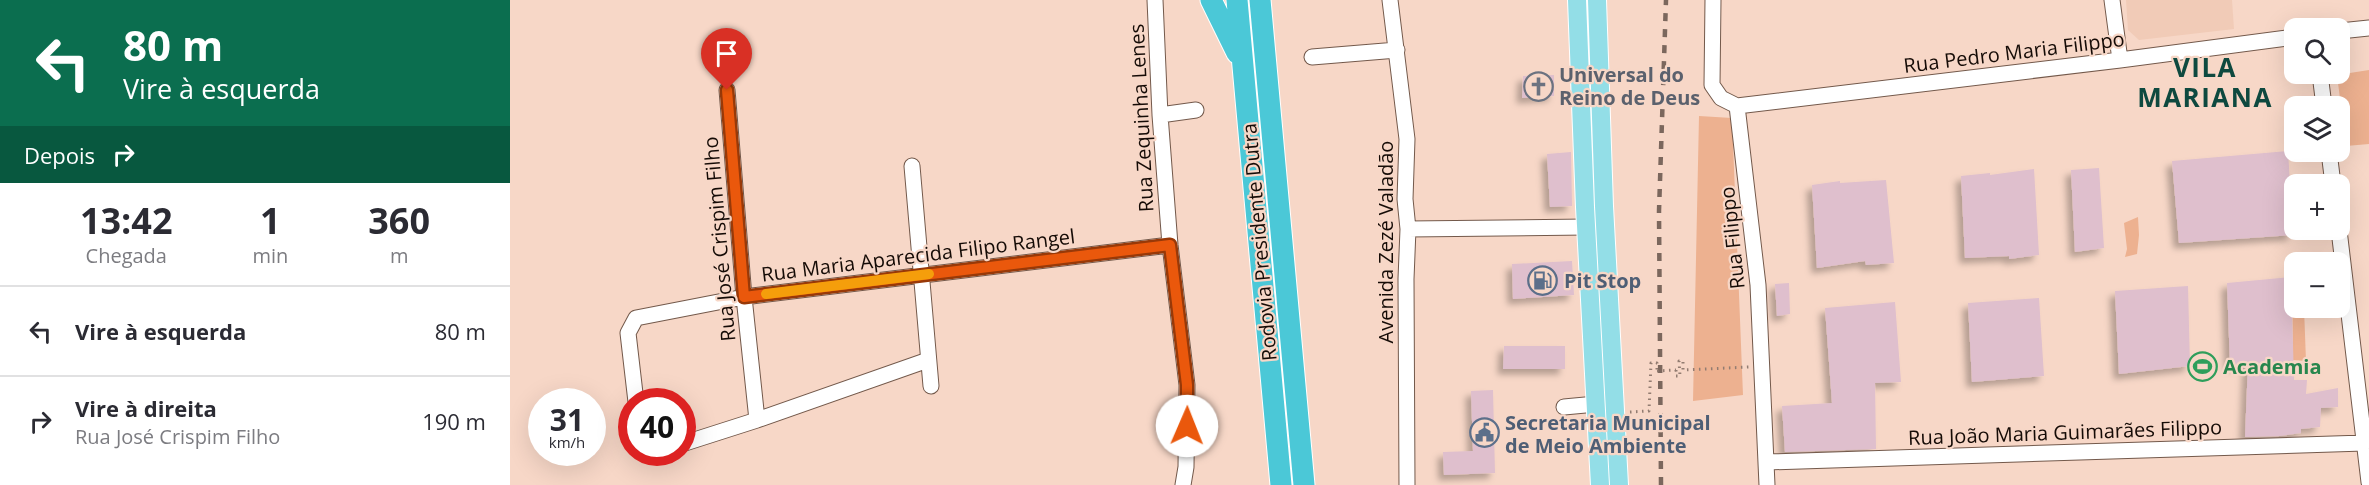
<!DOCTYPE html>
<html lang="pt">
<head>
<meta charset="utf-8">
<style>
	:root { --surface:#fff; --page:#f2f2f3; --text:#2b2b33; --muted:#7c7c81; --line:#e1e1e2 }
	body { margin:0; font-family:"Open Sans",sans-serif; background:var(--page); color:var(--text); height:100vh; display:flex; flex-direction:column; font-size:22px; white-space:nowrap }
	* { box-sizing:border-box; margin:0 }
	p { font-size:20px; color:var(--muted) }
	.icon { flex:none; width:33px; height:33px; fill:none; stroke:currentColor; stroke-width:2; stroke-linecap:round; stroke-linejoin:round }
	.map { position:relative; flex:1; overflow:hidden }
	.side { display:flex; flex-direction:column; background:var(--surface); width:510px }
	.side>* { flex:none }
	.hud { background:#0b6e4f; color:#fff; overflow:hidden }
	.controls { position:absolute; left:1774px; top:18px; display:grid; gap:12px }
	.controls a { display:grid; place-items:center; width:66px; height:66px; border-radius:12px; background:var(--surface); box-shadow:0 6px 24px #0002; font-size:30px }
	.speed { position:absolute; left:18px; top:388px; display:flex; gap:12px; font-size:30px; font-weight:700; text-align:center }
	.speed>* { display:grid; place-content:center; width:78px; height:78px; border-radius:50%; background:var(--surface); box-shadow:0 6px 24px #0002; line-height:1 }
	.speed small { font-size:15px; font-weight:400 }
	.speed .limit { border:9px solid #d22; background:#fff; color:#111 }
	.pin { position:absolute; display:grid; place-items:center; width:51px; height:51px; color:#fff; margin:-62px -26px; border-radius:50% 50% 50% 0; rotate:-45deg; box-shadow:0 0 6px #0007 }
	.pin .icon { rotate:45deg }
	.me { position:absolute; width:66px; margin:-33px; rotate:1deg; stroke-linejoin:round; filter:drop-shadow(0 0 4px #0008) }
	.turn { display:flex; align-items:center; gap:21px; height:126px; padding:0 24px; font-size:27px }
	.turn .icon { width:78px; height:78px; stroke-width:2.5 }
	.turn b { display:block; font-size:42px; line-height:51px }
	.then { display:flex; align-items:center; height:57px; padding:0 24px; background:#0003; gap:12px; font-size:22px }
	.eta { display:flex; justify-content:space-evenly; align-items:center; height:102px; text-align:center }
	.eta b { font-size:36px; font-weight:700; line-height:42px }
	ul { padding:0; list-style:none }
	li { display:flex; align-items:center; gap:18px; height:90px; padding:0 24px; border-top:2px solid var(--line) }
	li div { flex:1 }
	li b { display:block; font-size:22px }
	li em { font-style:normal }
	main { display:flex; flex:1; min-height:0 }
	.map>svg:first-child { display:block }
</style>
</head>
<body>
<main>
<section class="side">
<div class="hud">
<div class="turn"><svg class="icon" aria-label="left" viewBox="0 0 24 24"><path d="M17 20v-9H6M10 6l-5 5 5 5"/></svg><div><b>80 m</b>Vire à esquerda</div></div>
<div class="then">Depois<svg class="icon" aria-label="right" viewBox="0 0 24 24"><path d="M7 20v-9h11M14 6l5 5-5 5"/></svg></div>
</div>
<div class="eta">
<div><b>13:42</b><p>Chegada</p></div>
<div><b>1</b><p>min</p></div>
<div><b>360</b><p>m</p></div>
</div>
<ul>
<li><svg class="icon" aria-label="left" viewBox="0 0 24 24"><path d="M17 20v-9H6M10 6l-5 5 5 5"/></svg><div><b>Vire à esquerda</b></div><em>80 m</em></li>
<li><svg class="icon" aria-label="right" viewBox="0 0 24 24"><path d="M7 20v-9h11M14 6l5 5-5 5"/></svg><div><b>Vire à direita</b><p>Rua José Crispim Filho</p></div><em>190 m</em></li>
</ul>
</section>
<div class="map">
<svg width="1859" height="485" viewBox="0 0 1859 485">
	<defs>
		<filter id="shadow"><feDropShadow dx="-5.5" dy="5.5" stdDeviation="3" flood-color="#0004"/></filter>
	</defs>
	<rect width="100%" height="100%" fill="#f7d7c7"/>
	<path fill="#f1cbb7" d="M 1616,0 L 1722,0 L 1724,29 L 1629,40 L 1618,30 Z"/>
	<path fill="#edb190" d="M 1074,0 L 1079,0 L 1089,205 L 1083,205 Z
		M 1859,70 L 1859,144 L 1836,146 L 1827,75 Z
		M 1189,116 L 1222,118 L 1233,395 L 1183,401 Z
		M 1628,217 L 1629,235 L 1627,254 L 1615,257 L 1617,249 L 1614,223 Z
		M 1782,276 L 1785,276 L 1785,308 L 1794,308 L 1796,361 L 1783,360 Z"/>
	<path fill="#dfbfcd" filter="url(#shadow)" d="M 1044,75 L 1044,96 L 1012,98 L 1013,76 Z
		M 1778,151 L 1783,235 L 1669,243 L 1662,161 Z
		M 1061,152 L 1062,206 L 1040,207 L 1037,154 Z
		M 1589,168 L 1594,248 L 1565,252 L 1561,170 Z
		M 1524,169 L 1529,255 L 1499,259 L 1499,256 L 1455,258 L 1451,176 L 1480,173 L 1480,175 Z
		M 1376,180 L 1384,263 L 1356,265 L 1355,261 L 1307,268 L 1302,185 L 1330,181 L 1330,183 Z
		M 1062,261 L 1064,295 L 1003,299 L 1002,264 Z
		M 1781,277 L 1784,380 L 1797,380 L 1796,394 L 1828,388 L 1828,407 L 1811,408 L 1810,427 L 1791,429 L 1791,433 L 1770,436 L 1735,437 L 1738,363 L 1720,366 L 1717,283 Z
		M 1279,283 L 1280,314 L 1267,316 L 1265,284 Z
		M 1678,286 L 1680,366 L 1609,374 L 1605,291 Z
		M 1529,298 L 1534,376 L 1462,382 L 1458,303 Z
		M 1385,302 L 1391,382 L 1365,383 L 1366,449 L 1275,452 L 1272,406 L 1322,403 L 1315,308 Z
		M 994,346 L 1055,346 L 1055,369 L 993,369 Z
		M 983,390 L 985,473 L 934,475 L 933,452 L 963,451 L 961,391 Z"/>
	<g fill="none" stroke-linecap="round" stroke-linejoin="round">
		<defs>
			<path id="minor" d="M 645,0 L 650,115 L 660,245 L 677,385 L 676,467 L 673,485
				M 880,0 L 897,139 L 895,199 L 898,229 L 896,279 L 897,485
				M 1203,0 L 1202,85 L 1211,98 L 1227,106 L 1610,60 L 1785,37
				M 1602,0 L 1610,60
				M 1830,31 L 1859,28
				M 802,57 L 887,50
				M 1810,74 L 1814,106
				M 217,90 L 234,297 L 247,420
				M 1227,106 L 1248,285 L 1257,485
				M 650,115 L 686,110
				M 1819,152 L 1823,184
				M 402,166 L 421,386
				M 898,229 L 1077,227
				M 1829,230 L 1859,482
				M 126,402 L 118,333 L 126,318 L 234,297 L 660,245
				M 1054,407 L 1086,404
				M 172,444 L 247,420 L 418,360
				M 1257,462 L 1854,443"/>
			<path id="major" d="M 1067,0 L 1075,207 L 1090,485
				M 1087,0 L 1094,206 L 1109,485"/>
			<path id="highway" d="M 701,0 L 727,53
				M 727,0 L 771,485
				M 750,0 L 794,485"/>
		</defs>
		<use href="#minor" stroke="#73594b" stroke-width="17"/>
		<use href="#major" stroke="#fff" stroke-width="20"/>
		<use href="#highway" stroke="#fff" stroke-width="23"/>
		<path stroke="#927c71" stroke-width="3" stroke-dasharray="1.5 4.5" stroke-linecap="butt" d="M 1166,370 L 1166,376 L 1170,376 L 1169,361 L 1173,361 L 1173,370 L 1239,367
			M 1120,412 L 1139,411 L 1141,363 L 1147,363 L 1147,371"/>
		<use href="#minor" stroke="#fff" stroke-width="15"/>
		<use href="#major" stroke="#93dee7" stroke-width="18"/>
		<use href="#highway" stroke="#4bc8d7" stroke-width="21"/>
		<path stroke="#7b675d" stroke-width="4.5" stroke-dasharray="8 8" stroke-linecap="butt" d="M 1151,485 L 1149,211 L 1156,0"/>
		<path stroke="#927c71" stroke-width="3" stroke-dasharray="1.5 4.5" stroke-linecap="butt" d="M 1147,371 L 1166,370"/>
	</g>
	<g fill="none" stroke-linecap="round" stroke-linejoin="round">
		<defs>
			<path id="route" d="M 217,90 L 234,297 L 660,245 L 677,385 L 677,426"/>
		</defs>
		<use href="#route" stroke="#983908" stroke-width="15"/>
		<use href="#route" stroke="#ea580c" stroke-width="10"/>
		<path stroke="#f59e0b" stroke-width="10" d="M 256,294 L 419,274"/>
	</g>
	<defs>
		<symbol id="church-ring" viewBox="-11 -11 22 22"><circle r="9.5" fill="#f7d7c7" stroke="#6b7280" stroke-width="1.5"/><path d="M-1.2-6h2.4v3.5h3.3v2.4h-3.3V6h-2.4V-.1h-3.3v-2.4h3.3Z" fill="#6b7280"/></symbol>
		<symbol id="fuel-ring" viewBox="-11 -11 22 22"><circle r="9.5" fill="#f7d7c7" stroke="#5c6f8a" stroke-width="1.5"/><path d="M-5.5-6h7V0h2V4h1.3V-2.5L3-4.5l.8-.8L6-3V5H2.5V1h-1V6h-7ZM-4.2-4.7v3.2H.2V-4.7Z" fill="#5c6f8a"/></symbol>
		<symbol id="stadium-ring" viewBox="-11 -11 22 22"><circle r="9.5" fill="#f7d7c7" stroke="#2e9e5b" stroke-width="1.5"/><path d="M0-5a6.5 5 0 1 0 0 10a6.5 5 0 1 0 0-10ZM-3.5-1.8h7v3.6h-7Z" fill="#2e9e5b"/></symbol>
		<symbol id="civic-ring" viewBox="-11 -11 22 22"><circle r="9.5" fill="#f7d7c7" stroke="#5c6f8a" stroke-width="1.5"/><path d="M-.6-6.5H3V-4.5H.6V-3L4-1V1h2V6H-6V1h2V-1L-.6-3ZM-1.2 2.5V6h2.4V2.5Z" fill="#5c6f8a"/></symbol>
	</defs>
	<g fill-rule="evenodd">
		<use href="#church-ring" x="1012" y="70" width="33" height="33"/>
		<use href="#fuel-ring" x="1016" y="264" width="33" height="33"/>
		<use href="#stadium-ring" x="1676" y="350" width="33" height="33"/>
		<use href="#civic-ring" x="958" y="416" width="33" height="33"/>
	</g>
	<g text-anchor="middle" dominant-baseline="central" stroke-width="4.5" stroke-linejoin="round" paint-order="stroke">
		<g font-size="20" fill="#150b06" stroke="#f7d7c7">
			<text transform="translate(1504 52) rotate(-7)">Rua Pedro Maria Filippo</text>
			<text transform="translate(631 118) rotate(-93)">Rua Zequinha Lenes</text>
			<text transform="translate(1222 238) rotate(-96)">Rua Filippo</text>
			<text transform="translate(209 239) rotate(-95)">Rua José Crispim Filho</text>
			<text transform="translate(749 242) rotate(-95)">Rodovia Presidente Dutra</text>
			<text transform="translate(875 242) rotate(-90)">Avenida Zezé Valadão</text>
			<text transform="translate(408 255) rotate(-7)">Rua Maria Aparecida Filipo Rangel</text>
			<text transform="translate(1555 432) rotate(-2)">Rua João Maria Guimarães Filippo</text>
		</g>
		<g font-size="20" font-weight="bold" fill="#5b616d" stroke="#f7d7c7" text-anchor="start">
			<text x="1049" y="74">Universal do<tspan x="1049" dy="23">Reino de Deus</tspan></text>
		</g>
		<g font-size="20" font-weight="bold" fill="#4e5e75" stroke="#f7d7c7" text-anchor="start">
			<text x="1054" y="280">Pit Stop</text>
			<text x="995" y="422">Secretaria Municipal<tspan x="995" dy="23">de Meio Ambiente</tspan></text>
		</g>
		<g font-size="20" font-weight="bold" fill="#27864d" stroke="#f7d7c7" text-anchor="start">
			<text x="1713" y="366">Academia</text>
		</g>
		<g font-size="26" font-weight="bold" letter-spacing="1.5" fill="#0e493f" stroke="#f7d7c7">
			<text x="1695" y="67">VILA<tspan x="1695" dy="30">MARIANA</tspan></text>
		</g>
	</g>
</svg>
<div class="controls">
<a><svg class="icon" aria-label="search" viewBox="0 0 24 24"><circle cx="10" cy="10" r="6"/><path d="M15 15l6 6"/></svg></a>
<a><svg class="icon" aria-label="layers" viewBox="0 0 24 24"><path d="M12 4l9 5-9 5-9-5zM3 14l9 5 9-5"/></svg></a>
<a>+</a>
<a>−</a>
</div>
<div class="speed"><div>31<small>km/h</small></div><div class="limit">40</div></div>
<div class="pin" style="left:217px;top:90px;background:#d93025"><svg class="icon" aria-label="arrive" viewBox="0 0 24 24"><path d="M6 21V4h12l-3 4 3 4H6"/></svg></div>
<svg class="me" style="left:677px;top:426px" viewBox="-20 -20 40 40"><circle r="19" fill="#fff"/><path d="M0-13L10 11 0 6-10 11z" fill="#ea580c"/></svg>
</div>
</main>
</body>
</html>
